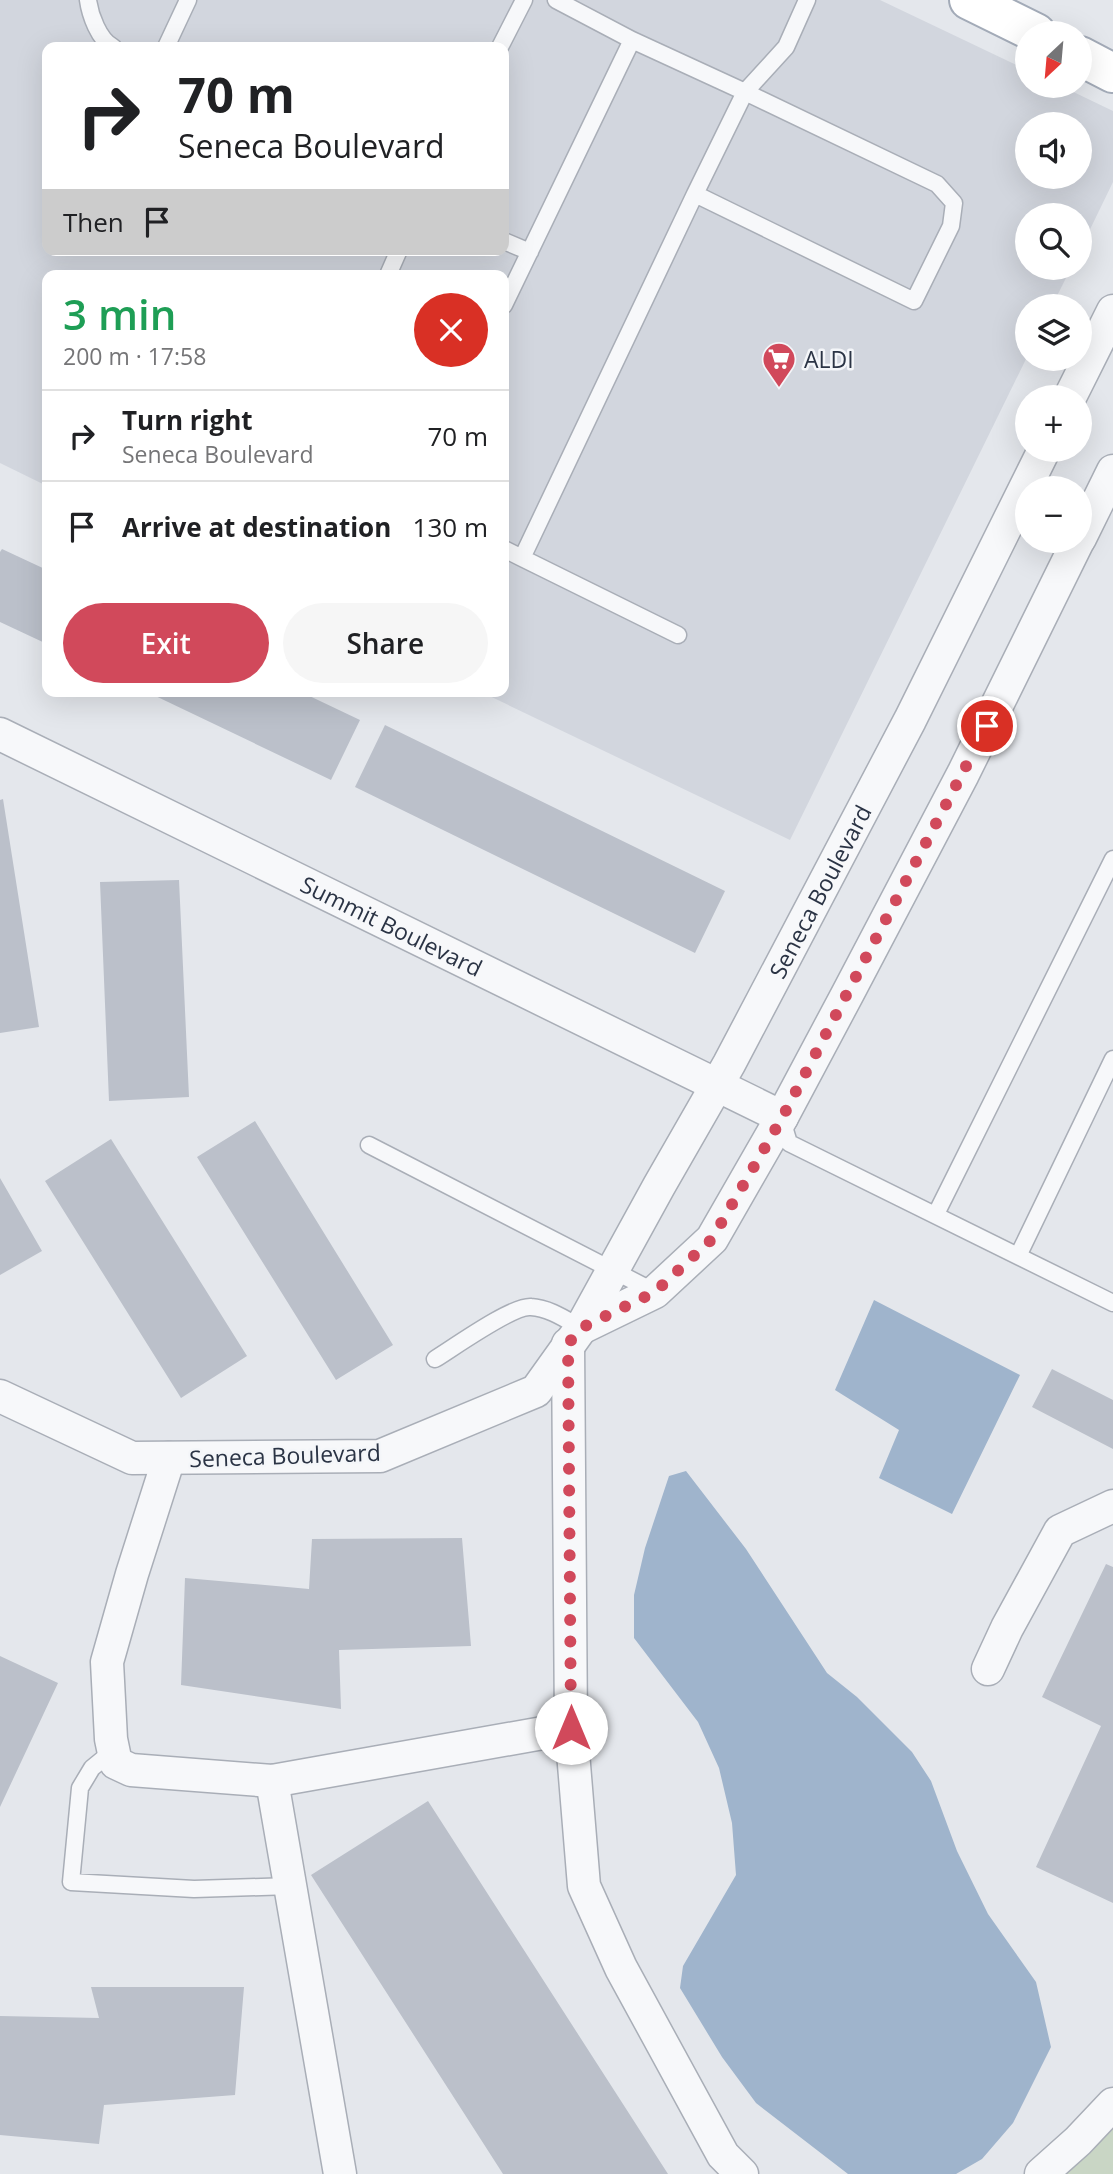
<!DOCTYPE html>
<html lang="en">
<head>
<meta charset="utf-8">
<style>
	:root { --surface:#fff; --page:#f6f6f6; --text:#202124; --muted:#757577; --line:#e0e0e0; --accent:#d1495b }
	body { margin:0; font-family:"Open Sans",sans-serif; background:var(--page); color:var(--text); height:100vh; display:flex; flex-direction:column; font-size:26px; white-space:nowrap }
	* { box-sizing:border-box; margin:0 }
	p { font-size:23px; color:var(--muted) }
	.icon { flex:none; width:38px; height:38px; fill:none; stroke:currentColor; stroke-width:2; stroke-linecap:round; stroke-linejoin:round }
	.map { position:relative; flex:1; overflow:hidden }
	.panel { position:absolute; left:42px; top:270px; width:467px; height:427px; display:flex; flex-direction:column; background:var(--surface); border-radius:14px; box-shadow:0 7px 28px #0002 }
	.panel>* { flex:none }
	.hud { position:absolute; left:42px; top:42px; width:467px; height:214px; border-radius:14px; box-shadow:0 7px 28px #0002; background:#fff; color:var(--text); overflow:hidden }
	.needle { width:46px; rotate:206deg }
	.tools { position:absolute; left:1015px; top:21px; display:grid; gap:14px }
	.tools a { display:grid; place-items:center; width:77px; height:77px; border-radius:50%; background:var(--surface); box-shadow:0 7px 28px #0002; font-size:35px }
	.pin { position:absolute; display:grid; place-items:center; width:60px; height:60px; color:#fff; margin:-30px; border:4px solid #fff; border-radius:50%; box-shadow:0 2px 7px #0007 }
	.me { position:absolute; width:77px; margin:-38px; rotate:0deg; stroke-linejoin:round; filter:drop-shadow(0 0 5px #0008) }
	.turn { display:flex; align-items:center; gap:24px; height:147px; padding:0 21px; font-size:32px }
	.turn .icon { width:91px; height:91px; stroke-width:2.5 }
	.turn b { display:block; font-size:49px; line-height:60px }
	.then { display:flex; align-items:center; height:66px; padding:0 21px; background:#0003; gap:14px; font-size:26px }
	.round { display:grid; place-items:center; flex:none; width:74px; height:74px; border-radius:37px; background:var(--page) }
	.overview { display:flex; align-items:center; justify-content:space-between; height:119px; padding:0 21px }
	h1 { font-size:42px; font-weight:600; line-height:52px; color:#1e9e55 }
	.primary-button { display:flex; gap:14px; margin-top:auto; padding:14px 21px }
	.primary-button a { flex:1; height:80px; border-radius:42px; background:var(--accent); color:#fff; font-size:28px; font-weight:600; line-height:80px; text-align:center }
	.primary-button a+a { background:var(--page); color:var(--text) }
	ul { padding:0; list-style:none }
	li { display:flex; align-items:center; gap:21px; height:91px; padding:0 21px; border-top:2px solid var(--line) }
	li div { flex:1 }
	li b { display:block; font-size:26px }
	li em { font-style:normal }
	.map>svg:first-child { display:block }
</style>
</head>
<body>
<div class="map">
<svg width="1113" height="2174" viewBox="0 0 1113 2174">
	<rect width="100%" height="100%" fill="#e4e7ec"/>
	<path fill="#d2d6de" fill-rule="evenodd" d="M 0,0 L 880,0 L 1027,70 L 1027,86 L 1061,86 L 1113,111 L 1113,182 L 1080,250 L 1080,215 L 1027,215 L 1027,268 L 1071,268 L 1052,306 L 1027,306 L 1027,357 L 790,840 L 479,691 L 504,691 L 504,275 L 47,275 L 47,486 L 0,463 ZM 47,47 L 504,47 L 504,250 L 47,250 ZM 1027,124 L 1080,124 L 1080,177 L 1027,177 Z"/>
	<path fill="#c9d6c5" d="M 1113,2117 L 1113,2174 L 1060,2174 Z"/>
	<path fill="#9fb4cc" d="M 874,1300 L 1020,1375 L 952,1514 L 879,1478 L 899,1430 L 835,1390 Z
		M 686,1471 L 746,1549 L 827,1673 L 857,1697 L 912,1752 L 931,1781 L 957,1851 L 988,1914 L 1036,1982 L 1051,2047 L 1013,2123 L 982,2159 L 956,2174 L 848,2174 L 756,2103 L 722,2057 L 680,1988 L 683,1966 L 736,1875 L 732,1823 L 719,1768 L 698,1722 L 634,1638 L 634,1595 L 645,1548 L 669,1476 Z"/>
	<path fill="#bbc0ca" d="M 2,549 L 47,570 L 47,644 L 0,622 L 0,552 Z
		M 145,691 L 299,691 L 360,720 L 331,780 Z
		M 385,725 L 725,891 L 695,953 L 355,787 Z
		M 3,799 L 39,1027 L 0,1033 L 0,800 Z
		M 179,880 L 189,1097 L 109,1101 L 100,882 Z
		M 255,1121 L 393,1345 L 336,1380 L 197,1157 Z
		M 111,1139 L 247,1356 L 181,1398 L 45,1181 Z
		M 0,1178 L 42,1251 L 0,1275 Z
		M 1052,1369 L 1113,1400 L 1113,1449 L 1032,1407 Z
		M 462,1538 L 471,1646 L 339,1650 L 341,1709 L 181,1685 L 185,1578 L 309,1589 L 312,1539 Z
		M 1106,1564 L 1113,1567 L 1113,1903 L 1036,1867 L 1101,1726 L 1042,1697 Z
		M 0,1656 L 58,1683 L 0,1807 Z
		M 428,1801 L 668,2174 L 503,2174 L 311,1875 Z
		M 91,1987 L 244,1987 L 235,2095 L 104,2105 L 99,2144 L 0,2135 L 0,2016 L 99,2018 Z"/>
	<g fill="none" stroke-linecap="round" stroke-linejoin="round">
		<defs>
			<path id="service" d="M 88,0 C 90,15 99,40 113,47
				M 556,0 L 632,40 L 745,92 L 695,194
				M 166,47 L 188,0
				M 500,47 L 524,0
				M 504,241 L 530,252
				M 388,275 L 399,250
				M 504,305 L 632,40
				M 504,549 L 522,558 L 695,194 L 914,301 L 951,226 L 954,203 L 937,184 L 745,92 L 786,47 L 807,0
				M 522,558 L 678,635
				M 782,1120 L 789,1143 L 1113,1303
				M 369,1145 L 655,1292
				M 936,1214 L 1113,859
				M 1018,1256 L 1113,1059
				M 435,1359 C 453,1348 513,1305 531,1307 C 549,1308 565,1319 581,1328
				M 114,1750 L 92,1768 L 80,1788 L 71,1882 L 194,1889 L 291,1886"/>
			<g id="minor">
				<path d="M 1070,397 L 1113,311"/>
				<path d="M 1080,538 L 1113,471"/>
				<path id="s1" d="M 0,734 L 782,1117"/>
				<path d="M 581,1328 L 655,1292 L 712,1239 L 782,1117 L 848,993 L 963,774 L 1078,541"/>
				<path d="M 568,1344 L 571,1728 L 584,1886 L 621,1968 L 723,2155 L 742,2174"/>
				<path id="s2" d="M 0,1396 L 132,1458 L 380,1456 L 536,1391 L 581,1328 L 659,1186 L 729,1064 L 910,720 L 1044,450"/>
				<path d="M 169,1458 L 132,1574 L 107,1662 L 111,1739 L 116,1763 L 131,1770 L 272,1781 L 571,1728"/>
				<path d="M 988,1669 L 1007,1628 L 1060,1531 L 1113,1506"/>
				<path d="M 272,1781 L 340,2174"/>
				<path d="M 1041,2174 L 1078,2141 L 1113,2104"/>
			</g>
			<path id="primary" d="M 969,0 L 1036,33
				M 1080,56 L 1113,73"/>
		</defs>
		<use href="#service" stroke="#a9aeb7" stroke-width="19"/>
		<use href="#minor" stroke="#a9aeb7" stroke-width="35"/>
		<use href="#primary" stroke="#a3abb8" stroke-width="42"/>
		<use href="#service" stroke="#f7f8fa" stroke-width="16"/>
		<use href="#minor" stroke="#f7f8fa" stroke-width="32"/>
		<use href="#primary" stroke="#fff" stroke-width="38"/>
	</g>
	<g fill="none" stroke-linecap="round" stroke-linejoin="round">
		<path stroke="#d1495b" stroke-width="12" stroke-dasharray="0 21.6" d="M 571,1728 L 568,1344 L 581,1328 L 655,1292 L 712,1239 L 782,1118 L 987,726"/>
	</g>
	<defs>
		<symbol id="supermarket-pin" viewBox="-11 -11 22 30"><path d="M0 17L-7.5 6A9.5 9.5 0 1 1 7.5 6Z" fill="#d1495b" stroke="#f4f6f9"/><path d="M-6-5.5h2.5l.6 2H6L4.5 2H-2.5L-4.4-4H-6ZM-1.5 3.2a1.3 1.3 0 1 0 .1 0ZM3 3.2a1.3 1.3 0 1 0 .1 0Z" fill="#fff"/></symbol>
	</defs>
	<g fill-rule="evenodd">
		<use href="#supermarket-pin" x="760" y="340" width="38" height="52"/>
	</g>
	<g text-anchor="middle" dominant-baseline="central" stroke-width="5" stroke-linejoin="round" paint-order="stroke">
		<g font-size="23" fill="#2b3445" stroke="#f4f6f9" text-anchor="start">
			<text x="804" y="359">ALDI</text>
		</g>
		<g font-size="23" fill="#2b3445" stroke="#f4f6f9">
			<text stroke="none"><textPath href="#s2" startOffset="1138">Seneca Boulevard</textPath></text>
			<text stroke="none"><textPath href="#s1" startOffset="436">Summit Boulevard</textPath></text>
			<text transform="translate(285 1455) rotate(-2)">Seneca Boulevard</text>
		</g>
	</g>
</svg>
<div class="tools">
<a><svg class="needle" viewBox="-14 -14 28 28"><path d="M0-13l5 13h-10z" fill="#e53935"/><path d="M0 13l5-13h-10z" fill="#757577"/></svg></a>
<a><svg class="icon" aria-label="sound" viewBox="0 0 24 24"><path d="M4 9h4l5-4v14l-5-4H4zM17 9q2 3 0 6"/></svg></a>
<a><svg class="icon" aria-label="search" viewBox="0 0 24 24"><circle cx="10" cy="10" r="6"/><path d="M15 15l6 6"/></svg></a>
<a><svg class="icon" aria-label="layers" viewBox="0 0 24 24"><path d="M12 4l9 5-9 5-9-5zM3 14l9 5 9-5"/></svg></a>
<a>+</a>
<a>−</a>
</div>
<div class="pin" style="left:987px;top:726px;background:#d93025"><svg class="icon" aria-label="arrive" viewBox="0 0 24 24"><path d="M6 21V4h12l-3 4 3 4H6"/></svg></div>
<svg class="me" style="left:571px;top:1728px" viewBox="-20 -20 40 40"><circle r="19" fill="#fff"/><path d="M0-13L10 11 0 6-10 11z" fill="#d1495b"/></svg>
<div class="hud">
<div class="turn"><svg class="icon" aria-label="right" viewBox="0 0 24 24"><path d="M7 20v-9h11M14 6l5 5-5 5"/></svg><div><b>70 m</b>Seneca Boulevard</div></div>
<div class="then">Then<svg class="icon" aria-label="arrive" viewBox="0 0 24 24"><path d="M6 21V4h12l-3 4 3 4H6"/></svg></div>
</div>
<section class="panel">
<div class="overview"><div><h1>3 min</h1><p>200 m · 17:58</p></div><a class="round" style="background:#d93025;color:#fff"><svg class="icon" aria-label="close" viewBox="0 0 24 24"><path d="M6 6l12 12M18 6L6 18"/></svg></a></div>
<ul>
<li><svg class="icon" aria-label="right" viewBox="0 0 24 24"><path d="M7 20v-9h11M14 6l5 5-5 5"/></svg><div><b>Turn right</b><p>Seneca Boulevard</p></div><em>70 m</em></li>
<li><svg class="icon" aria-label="arrive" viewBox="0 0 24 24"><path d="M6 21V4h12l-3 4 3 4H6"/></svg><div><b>Arrive at destination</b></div><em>130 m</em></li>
</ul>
<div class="primary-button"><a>Exit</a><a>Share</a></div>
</section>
</div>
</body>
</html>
